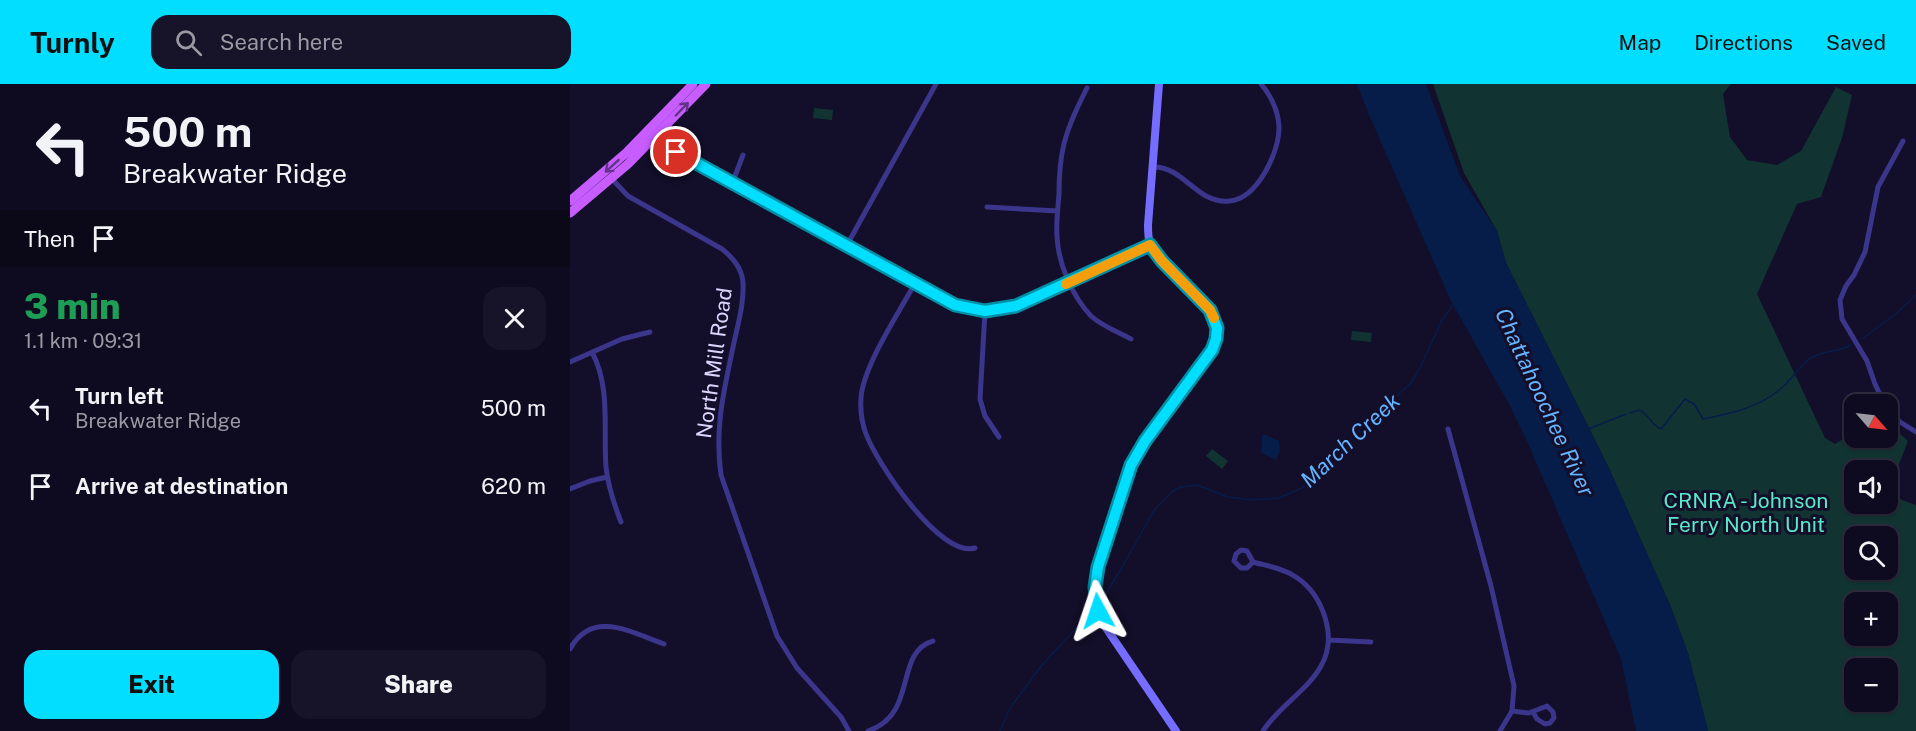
<!DOCTYPE html>
<html lang="en">
<head>
<meta charset="utf-8">
<style>
	:root { --surface:#0e0a1f; --page:#171328; --text:#f1f3f6; --muted:#9b9aa4; --line:#2e2b3d; --accent:#02deff }
	body { margin:0; font-family:"Public Sans",sans-serif; background:var(--page); color:var(--text); height:100vh; display:flex; flex-direction:column; font-size:22px; white-space:nowrap }
	* { box-sizing:border-box; margin:0 }
	p { font-size:20px; color:var(--muted) }
	.icon { flex:none; width:33px; height:33px; fill:none; stroke:currentColor; stroke-width:2; stroke-linecap:round; stroke-linejoin:round }
	.map { position:relative; flex:1; overflow:hidden }
	.side { display:flex; flex-direction:column; background:var(--surface); width:570px }
	.side>* { flex:none }
	.top-card { background:#0e0a1f; color:var(--text); overflow:hidden }
	.needle { width:39px; rotate:118deg }
	.buttons { position:absolute; left:1274px; top:310px; display:grid; gap:12px }
	.buttons a { display:grid; place-items:center; width:54px; height:54px; border-radius:12px; background:var(--surface); box-shadow:0 2px 4px #0004,0 0 0 2px var(--line); font-size:30px }
	.pin { position:absolute; display:grid; place-items:center; width:51px; height:51px; color:#fff; margin:-26px; border:3px solid #fff; border-radius:50%; box-shadow:0 2px 6px #0007 }
	.me { position:absolute; width:66px; margin:-33px; rotate:355deg; stroke-linejoin:round; filter:drop-shadow(0 0 4px #0008) }
	.turn { display:flex; align-items:center; gap:21px; height:126px; padding:0 24px; font-size:27px }
	.turn .icon { width:78px; height:78px; stroke-width:2.5 }
	.turn b { display:block; font-size:42px; line-height:51px }
	.then { display:flex; align-items:center; height:57px; padding:0 24px; background:#0003; gap:12px; font-size:22px }
	.round { display:grid; place-items:center; flex:none; width:63px; height:63px; border-radius:18px; background:var(--page) }
	.overview { display:flex; align-items:center; justify-content:space-between; height:102px; padding:0 24px }
	h1 { font-size:36px; font-weight:800; line-height:45px; color:#1e9e55 }
	.primary-button { display:flex; gap:12px; margin-top:auto; padding:12px 24px }
	.primary-button a { flex:1; height:69px; border-radius:18px; background:var(--accent); color:#111; font-size:24px; font-weight:800; line-height:69px; text-align:center }
	.primary-button a+a { background:var(--page); color:var(--text) }
	ul { padding:0; list-style:none }
	li { display:flex; align-items:center; gap:18px; height:78px; padding:0 24px }
	li div { flex:1 }
	li b { display:block; font-size:22px }
	li em { font-style:normal }
	header { display:flex; align-items:center; gap:36px; box-sizing:border-box; height:84px; padding:0 30px; background:var(--accent); color:#111 }
	header strong { font-size:28px }
	nav { display:flex; gap:33px; margin-inline-start:auto; font-size:21px }
	.search { width:420px; height:54px; background:var(--page); display:flex; align-items:center; gap:15px; box-sizing:border-box; padding:0 21px; border-radius:18px; color:var(--muted); font-size:22px }
	main { display:flex; flex:1; min-height:0 }
	.map>svg:first-child { display:block }
</style>
</head>
<body>
<header>
<strong>Turnly</strong>
<div class="search"><svg class="icon" aria-label="search" viewBox="0 0 24 24"><circle cx="10" cy="10" r="6"/><path d="M15 15l6 6"/></svg>Search here</div>
<nav><a>Map</a><a>Directions</a><a>Saved</a></nav>
</header>
<main>
<section class="side">
<div class="top-card">
<div class="turn"><svg class="icon" aria-label="left" viewBox="0 0 24 24"><path d="M17 20v-9H6M10 6l-5 5 5 5"/></svg><div><b>500 m</b>Breakwater Ridge</div></div>
<div class="then">Then<svg class="icon" aria-label="arrive" viewBox="0 0 24 24"><path d="M6 21V4h12l-3 4 3 4H6"/></svg></div>
</div>
<div class="overview"><div><h1>3 min</h1><p>1.1 km · 09:31</p></div><a class="round"><svg class="icon" aria-label="close" viewBox="0 0 24 24"><path d="M6 6l12 12M18 6L6 18"/></svg></a></div>
<ul>
<li><svg class="icon" aria-label="left" viewBox="0 0 24 24"><path d="M17 20v-9H6M10 6l-5 5 5 5"/></svg><div><b>Turn left</b><p>Breakwater Ridge</p></div><em>500 m</em></li>
<li><svg class="icon" aria-label="arrive" viewBox="0 0 24 24"><path d="M6 21V4h12l-3 4 3 4H6"/></svg><div><b>Arrive at destination</b></div><em>620 m</em></li>
</ul>
<div class="primary-button"><a>Exit</a><a>Share</a></div>
</section>
<div class="map">
<svg width="1346" height="647" viewBox="0 0 1346 647">
	<rect width="100%" height="100%" fill="#130e29"/>
	<path fill="#113433" fill-rule="evenodd" d="M 863,0 L 1161,0 L 1153,10 L 1160,53 L 1177,76 L 1207,81 L 1231,67 L 1266,3 L 1282,11 L 1272,54 L 1251,113 L 1227,120 L 1187,210 L 1255,354 L 1265,360 L 1284,348 L 1284,354 L 1317,354 L 1317,338 L 1338,357 L 1319,406 L 1332,416 L 1346,421 L 1346,647 L 1138,647 L 1118,569 L 1100,521 L 1038,382 L 936,179 L 927,147 L 894,89 ZM 1284,387 L 1317,387 L 1317,420 L 1284,420 ZM 1284,453 L 1317,453 L 1317,486 L 1284,486 ZM 1284,519 L 1317,519 L 1317,552 L 1284,552 ZM 1284,585 L 1317,585 L 1317,618 L 1284,618 Z
		M 244,24 L 263,26 L 262,36 L 243,34 Z
		M 782,247 L 802,249 L 801,258 L 781,256 Z
		M 642,365 L 658,377 L 652,385 L 636,372 Z"/>
	<path fill="#061d4a" d="M 787,0 L 856,0 L 890,92 L 927,147 L 936,179 L 1038,382 L 1100,521 L 1118,569 L 1138,647 L 1066,647 L 1051,575 L 960,364 L 940,322 L 881,217 L 799,31 Z
		M 692,351 L 696,351 L 709,357 L 710,368 L 706,376 L 691,369 Z"/>
	<g fill="none" stroke-linecap="round" stroke-linejoin="round">
		<path stroke="#061d4a" stroke-width="1.5" d="M 1293,254 L 1327,229 L 1346,211
			M 1060,329 L 1069,326 C 1080,331 1081,341 1091,345 L 1115,315 L 1124,320 L 1133,335 C 1159,330 1187,324 1208,307 C 1221,298 1228,282 1241,274 C 1254,266 1269,268 1281,261
			M 1018,345 L 1056,330
			M 531,517 L 548,490 L 585,425 L 603,407 L 611,403 L 627,401 L 658,413 L 683,416 L 709,414 L 732,404 L 806,330 L 840,300 L 849,286 L 872,236 L 884,220
			M 430,647 L 440,624 L 472,581 L 523,526"/>
		<path stroke="#3b368b" stroke-width="5" d="M 517,4 C 508,22 499,40 494,60 C 490,76 489,93 489,110 C 488,124 486,138 487,152 C 488,179 502,212 521,232 C 532,242 548,248 561,255
			M 85,48 L 115,74 L 379,218 C 401,228 423,228 446,222 L 580,161
			M 583,83 C 614,82 627,121 660,117 C 688,114 710,67 709,42 C 708,26 701,12 691,0
			M 42,95 L 58,112 L 152,165 C 163,174 172,184 173,199 C 174,218 169,236 165,254 C 155,302 144,342 151,391 L 207,552 L 227,584 L 271,633 L 279,647
			M 162,100 L 173,71
			M 417,123 L 488,127
			M 277,161 L 366,0
			M 345,199 C 329,229 293,282 291,314 C 290,327 292,339 296,350 C 307,379 370,474 405,464
			M 415,227 L 410,315 L 415,332 L 429,353
			M 22,268 C 41,304 33,345 36,383 C 38,402 44,420 51,438
			M 0,278 L 52,255 L 80,248
			M 1315,321 L 1305,300 L 1297,277 L 1272,235 L 1270,216 L 1276,202 L 1284,191 L 1295,168 L 1308,103 L 1333,57
			M 1317,324 L 1330,338 L 1346,348
			M 878,345 L 921,502 L 944,602 L 942,627 L 930,647
			M 0,405 L 20,397 L 37,393
			M 683,478 L 677,484 L 671,484 L 664,477 L 666,470 L 671,466 L 677,467 L 683,478 C 697,482 713,484 726,493 C 753,511 768,553 751,582 C 738,606 708,623 693,647
			M 759,556 L 801,558
			M 0,565 C 22,525 61,548 94,560
			M 942,627 L 959,629 L 977,622 L 983,628 L 984,634 L 980,639 L 975,640 L 967,635 L 963,628
			M 298,647 C 349,630 323,569 363,557"/>
		<path stroke="#756dff" stroke-width="8" d="M 589,0 L 578,141 C 578,147 578,154 580,159 C 593,199 664,215 642,266 L 575,357 L 561,381 L 552,404 L 543,442 L 528,483 L 525,497 L 525,515 L 532,538 L 606,647"/>
		<path stroke="#c75dff" stroke-width="9" d="M 0,117 L 56,69 L 123,0
			M 0,129 L 58,80 L 136,0"/>
	</g>
	<defs><path id="oneway-shaft" d="M-6 0H5M1.5-3L5.5 0L1.5 3" fill="none" stroke-width="1.6" stroke-linecap="round" stroke-linejoin="round" transform="scale(1.5)"/></defs>
	<g stroke="#643289">
		<use href="#oneway-shaft" transform="translate(112 25) rotate(-46)"/>
		<use href="#oneway-shaft" transform="translate(42 82) rotate(138)"/>
	</g>
	<g fill="none" stroke-linecap="round" stroke-linejoin="round">
		<defs>
			<path id="route" d="M 106,68 L 385,221 L 415,227 L 446,222 L 580,161 L 592,177 L 640,226 L 647,244 L 646,255 L 642,266 L 575,357 L 561,381 L 528,483 L 525,503 L 528,527"/>
		</defs>
		<use href="#route" stroke="#0190a6" stroke-width="15"/>
		<use href="#route" stroke="#02deff" stroke-width="10"/>
		<path stroke="#f59e0b" stroke-width="10" d="M 496,200 L 580,161 L 592,177 L 640,226 L 644,234"/>
	</g>
	<g text-anchor="middle" dominant-baseline="central" stroke-width="6" stroke-linejoin="round" paint-order="stroke">
		<g font-size="21" fill="#dcd6ff" stroke="#130e29">
			<text transform="translate(144 279) rotate(-82)">North Mill Road</text>
		</g>
		<g font-size="21" fill="#58e9c9" stroke="#130e29">
			<text x="1176" y="416">CRNRA - Johnson<tspan x="1176" dy="24">Ferry North Unit</tspan></text>
		</g>
		<g font-size="22" font-style="italic" fill="#64b3ff" stroke="#130e29">
			<text transform="translate(975 318) rotate(65)">Chattahoochee River</text>
			<text transform="translate(780 356) rotate(-43)">March Creek</text>
		</g>
	</g>
</svg>
<div class="buttons">
<a><svg class="needle" viewBox="-14 -14 28 28"><path d="M0-13l5 13h-10z" fill="#e53935"/><path d="M0 13l5-13h-10z" fill="#9b9aa4"/></svg></a>
<a><svg class="icon" aria-label="sound" viewBox="0 0 24 24"><path d="M4 9h4l5-4v14l-5-4H4zM17 9q2 3 0 6"/></svg></a>
<a><svg class="icon" aria-label="search" viewBox="0 0 24 24"><circle cx="10" cy="10" r="6"/><path d="M15 15l6 6"/></svg></a>
<a>+</a>
<a>−</a>
</div>
<div class="pin" style="left:106px;top:68px;background:#d93025"><svg class="icon" aria-label="arrive" viewBox="0 0 24 24"><path d="M6 21V4h12l-3 4 3 4H6"/></svg></div>
<svg class="me" style="left:528px;top:527px" viewBox="-20 -20 40 40"><path d="M0-17L14 15 0 8-14 15z" fill="#02deff" stroke="#fff" stroke-width="4"/></svg>
</div>
</main>
</body>
</html>
